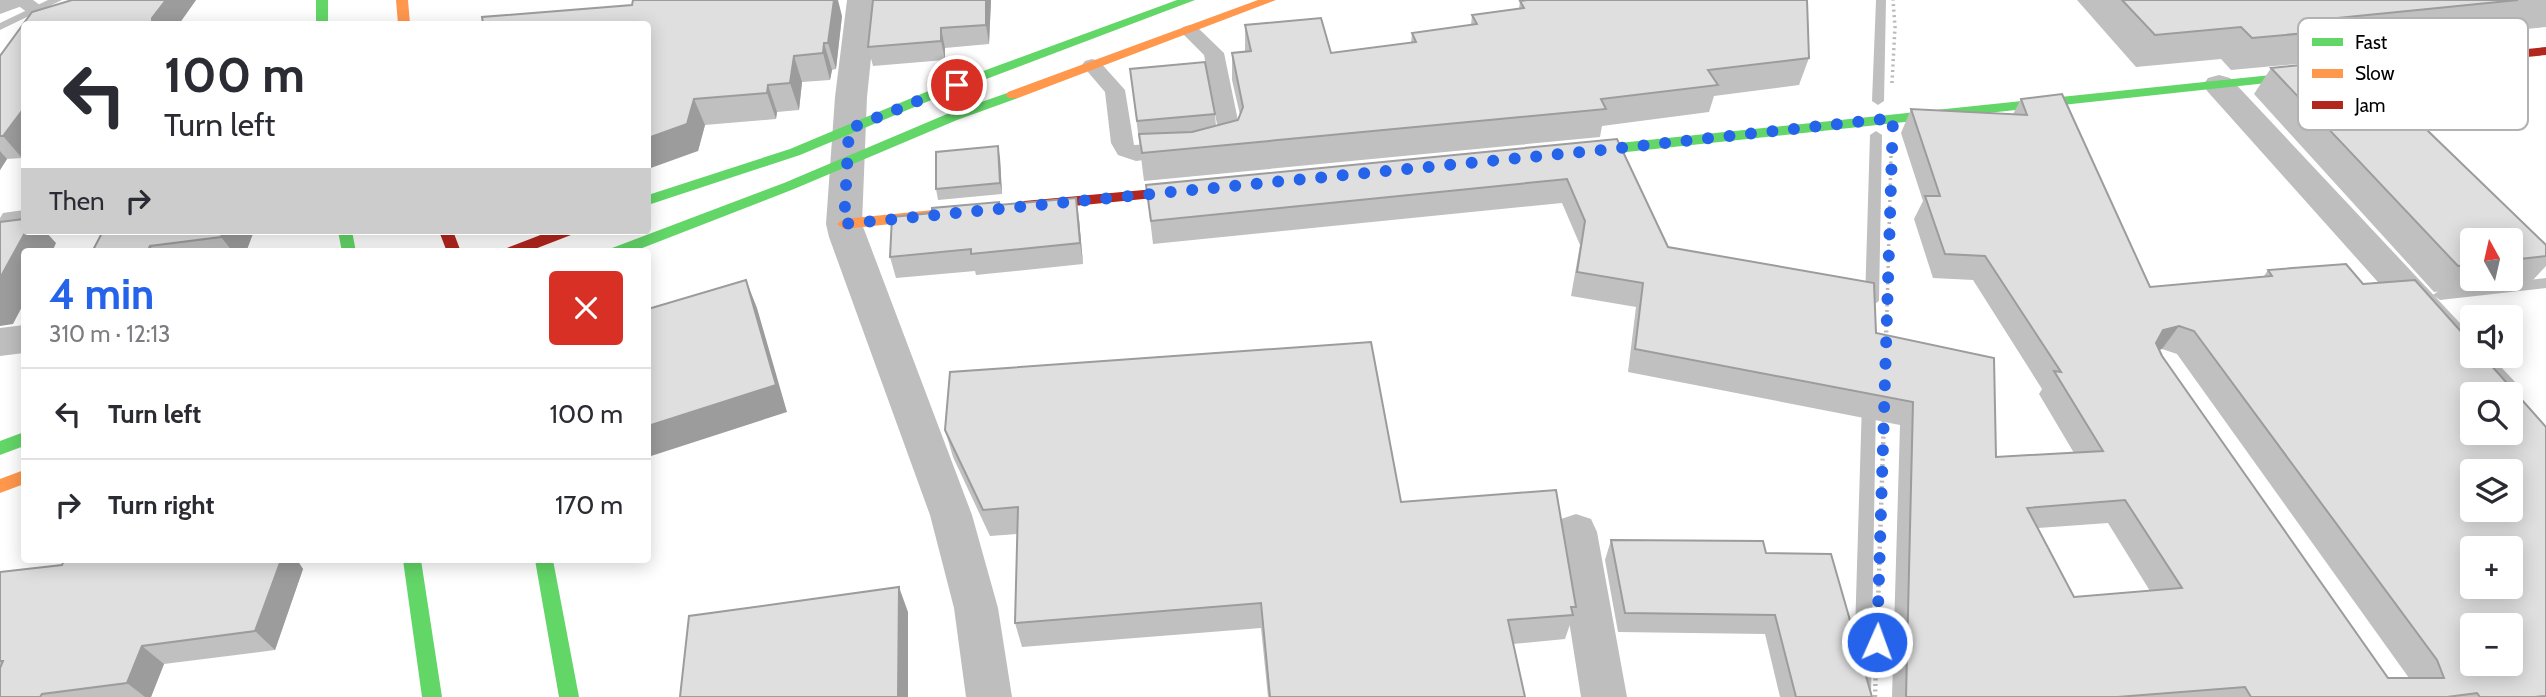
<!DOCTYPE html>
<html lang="en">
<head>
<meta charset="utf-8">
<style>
	:root { --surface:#fff; --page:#f2f2f3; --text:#2b2b33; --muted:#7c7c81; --line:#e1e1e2; --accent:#2563eb }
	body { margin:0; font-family:Cabin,sans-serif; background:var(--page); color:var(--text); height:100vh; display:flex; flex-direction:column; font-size:26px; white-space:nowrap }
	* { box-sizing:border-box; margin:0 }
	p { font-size:23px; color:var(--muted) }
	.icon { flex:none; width:38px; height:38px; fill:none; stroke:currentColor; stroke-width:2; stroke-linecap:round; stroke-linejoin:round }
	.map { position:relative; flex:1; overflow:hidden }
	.details { position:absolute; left:21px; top:248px; width:630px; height:315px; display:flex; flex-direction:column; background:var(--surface); border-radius:7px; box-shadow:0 4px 18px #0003 }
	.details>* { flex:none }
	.banner { position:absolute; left:21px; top:21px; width:630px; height:214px; border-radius:7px; box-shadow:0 4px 18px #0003; background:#fff; color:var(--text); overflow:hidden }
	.needle { width:46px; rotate:352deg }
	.buttons { position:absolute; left:2460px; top:228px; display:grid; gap:14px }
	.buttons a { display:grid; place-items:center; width:63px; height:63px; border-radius:7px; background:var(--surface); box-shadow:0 4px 18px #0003; font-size:35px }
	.pin { position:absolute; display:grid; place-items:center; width:60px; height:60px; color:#fff; margin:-30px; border:4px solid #fff; border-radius:50%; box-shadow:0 2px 7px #0007 }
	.me { position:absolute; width:77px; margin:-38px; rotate:2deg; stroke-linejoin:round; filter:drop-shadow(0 0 5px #0008) }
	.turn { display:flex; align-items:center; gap:24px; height:147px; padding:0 28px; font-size:32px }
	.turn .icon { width:91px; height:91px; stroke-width:2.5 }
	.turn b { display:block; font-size:49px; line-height:60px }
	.then { display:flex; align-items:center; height:66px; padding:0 28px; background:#0003; gap:14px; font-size:26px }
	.round { display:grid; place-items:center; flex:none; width:74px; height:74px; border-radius:7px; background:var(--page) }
	.headline { display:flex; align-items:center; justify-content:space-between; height:119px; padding:0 28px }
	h1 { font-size:42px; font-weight:800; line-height:52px; color:var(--accent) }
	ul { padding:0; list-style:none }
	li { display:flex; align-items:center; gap:21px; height:91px; padding:0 28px; border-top:2px solid var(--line) }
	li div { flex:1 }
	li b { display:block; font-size:26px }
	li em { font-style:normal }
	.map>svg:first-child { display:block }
</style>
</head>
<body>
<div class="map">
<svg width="2546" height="697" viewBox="0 0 2546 697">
	<rect width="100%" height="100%" fill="#fff"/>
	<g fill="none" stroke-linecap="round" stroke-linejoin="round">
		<path fill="#bfbfbf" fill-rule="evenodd" d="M 48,0 L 62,0 L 0,30 L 0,23 Z
			M 1876,0 L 1886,0 L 1884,101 L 1878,105 L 1872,101 Z
			M 1876,131 L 1882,135 L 1879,301 L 1872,306 L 1865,301 L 1870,135 Z
			M 2546,278 L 2546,288 L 2440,300 L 2433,295 L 2440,290 Z
			M 1869,396 L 1874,398 L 1876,402 L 1871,697 L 1853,697 L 1862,402 L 1864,398 Z"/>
		<path stroke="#b9b9b9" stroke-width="3.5" stroke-dasharray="2 3.5" stroke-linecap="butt" d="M 1892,83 L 1895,27 L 1893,0
			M 1887,312 L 1891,155"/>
		<path stroke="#b9b9b9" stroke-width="4.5" stroke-dasharray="2 3.5" stroke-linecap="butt" d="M 1886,338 L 1887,310
			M 1875,697 L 1884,417"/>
		<path fill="#bebebe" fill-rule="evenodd" d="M 10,0 L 33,0 L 58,18 L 55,22 L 41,22 Z
			M 1190,25 L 1197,27 L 1224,53 L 1241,135 L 1236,147 L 1216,152 L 1208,150 L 1205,145 L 1208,140 L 1219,135 L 1204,55 L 1180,31 L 1183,27 Z
			M 1092,59 L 1099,61 L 1125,90 L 1134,145 L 1173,143 L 1181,145 L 1184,150 L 1181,155 L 1136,161 L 1118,155 L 1111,143 L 1105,92 L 1082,65 L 1085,61 Z
			M 24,210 L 24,226 L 18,226 L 8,243 L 0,245 L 0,218 L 3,213 Z"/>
		<path fill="#bebebe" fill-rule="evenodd" d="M 0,0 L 26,0 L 22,6 L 0,14 Z
			M 847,0 L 877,0 L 867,97 L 862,224 L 972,515 L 998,608 L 1012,697 L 966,697 L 954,608 L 930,515 L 829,237 L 826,224 L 835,97 Z
			M 2219,75 L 2230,78 L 2473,337 L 2473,355 L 2490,355 L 2516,383 L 2522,394 L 2516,405 L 2511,406 L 2511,394 L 2478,394 L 2208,92 L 2203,85 L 2208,78 Z
			M 24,325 L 24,353 L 0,356 L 0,328 Z
			M 1576,514 L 1591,519 L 1597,532 L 1627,697 L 1581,697 L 1555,532 L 1561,519 Z"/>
		<path fill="#63d668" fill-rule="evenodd" d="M 316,0 L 328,0 L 328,24 L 316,24 Z
			M 1177,0 L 1195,0 L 936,98 L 800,155 L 648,205 L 648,195 L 790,149 L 926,92 Z
			M 2290,73 L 2297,77 L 2295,80 L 1571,158 L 1564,153 L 1571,148 Z
			M 1013,91 L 1018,92 L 1018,98 L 957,120 L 794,189 L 632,252 L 610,252 L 612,248 L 784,183 L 947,114 Z
			M 338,231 L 352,231 L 356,252 L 342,252 Z
			M 24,432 L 24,446 L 0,455 L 0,441 Z
			M 403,560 L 421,560 L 442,697 L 422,697 Z
			M 535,560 L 553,560 L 579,697 L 559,697 Z"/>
		<path fill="#ff974d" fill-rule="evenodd" d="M 396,0 L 408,0 L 410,24 L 398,24 Z
			M 1258,0 L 1276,0 L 1018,98 L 1008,98 L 1006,95 L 1008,92 Z
			M 943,209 L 948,210 L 950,214 L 948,218 L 844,229 L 837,224 L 844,219 Z
			M 24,470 L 24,484 L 0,493 L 0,479 Z"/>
		<path fill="#b3261e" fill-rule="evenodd" d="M 2546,47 L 2546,55 L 2290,81 L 2283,77 L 2290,73 Z
			M 1198,185 L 1205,190 L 1203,193 L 1024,211 L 1017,206 L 1024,201 Z
			M 439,231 L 453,231 L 461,252 L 447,252 Z
			M 551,231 L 573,231 L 571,235 L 527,252 L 505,252 L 507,248 Z"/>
	</g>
	<path fill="#c0c0c0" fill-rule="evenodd" d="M 72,0 L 196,0 L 179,24 L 24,24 L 24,155 L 22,158 L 7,159 L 0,170 L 0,56 L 32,12 Z
		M 991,0 L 989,44 L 945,48 L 945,60 L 873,66 L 868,47 Z
		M 2077,0 L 2546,0 L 2546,27 L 2326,48 L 2317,62 L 2231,70 L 2221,59 L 2136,67 Z
		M 1520,1 L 1809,58 L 1799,85 L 1714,96 L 1709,112 L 1602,126 L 1600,137 L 1144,181 L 1130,69 L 1215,114 L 1216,126 L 1238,120 L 1240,115 L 1232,80 L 1232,53 L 1245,51 L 1245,25 L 1331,53 L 1411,43 L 1412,33 L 1471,25 L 1472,15 L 1519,9 Z
		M 842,16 L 836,69 L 832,70 L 830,80 L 802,82 L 799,110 L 777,112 L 776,119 L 705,125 L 698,151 L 648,24 Z
		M 2271,68 L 2402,100 L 2400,104 L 2546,245 L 2546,266 L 2532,281 L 2434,292 L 2254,94 ZM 2473,240 L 2511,240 L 2511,278 L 2473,278 Z
		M 2021,99 L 2150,287 L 2264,276 L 2268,270 L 2363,284 L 2546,427 L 2546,697 L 1892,697 L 1900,425 L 1628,372 L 1636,307 L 1571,296 L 1580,245 L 1562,203 L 1153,244 L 1146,185 L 1617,139 L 1668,247 L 1876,333 L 1996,457 L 2074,453 L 2039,394 L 2042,389 L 1973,280 L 1933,278 L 1914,219 L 1923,201 L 1901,133 L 1911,109 L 2013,114 ZM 2162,349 L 2177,354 L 2409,678 L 2388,678 L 2162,356 L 2159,350 ZM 2108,523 L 2150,591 L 2074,597 L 2038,528 Z
		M 1000,158 L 1002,194 L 938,200 L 936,189 Z
		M 999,205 L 1079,219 L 1083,264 L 976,275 L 975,271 L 896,278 L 890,257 L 932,213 Z
		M 103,231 L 254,231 L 246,252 L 92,252 Z
		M 945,430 L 1401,502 L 1576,607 L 1565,639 L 1513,644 L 1525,697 L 1268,697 L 1261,628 L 1022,647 L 1015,623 L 1017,534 L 990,536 L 953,457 Z
		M 1611,540 L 1766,553 L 1872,697 L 1780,697 L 1765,634 L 1618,632 L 1605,560 Z
		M 64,560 L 297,560 L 303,569 L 275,650 L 164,664 L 151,697 L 0,697 L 0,572 L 62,565 Z"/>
	<path fill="#9c9c9c" d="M 166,0 L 196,0 L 179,24 L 152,24 L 152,18 Z
		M 834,0 L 838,0 L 842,16 L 836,69 L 828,43 Z
		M 986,0 L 991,0 L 989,44 L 986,25 Z
		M 941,28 L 945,48 L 945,60 L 941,41 Z
		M 824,43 L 832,70 L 830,80 L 823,53 Z
		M 794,56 L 802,82 L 799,110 L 790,83 Z
		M 768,85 L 777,112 L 776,119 L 767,93 Z
		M 694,99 L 705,125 L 698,151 L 648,169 L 648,138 Z
		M 24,108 L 24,155 L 22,158 L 3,136 Z
		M 998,146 L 1000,158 L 1002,194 L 1000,183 Z
		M 0,151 L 7,159 L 0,170 Z
		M 1076,198 L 1079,219 L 1083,264 L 1080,243 Z
		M 26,231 L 45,231 L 56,243 L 52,252 L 24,252 L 24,303 L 13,324 L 0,326 L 0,278 Z
		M 223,231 L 254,231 L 246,252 L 233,252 L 221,237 Z
		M 150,246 L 155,252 L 147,252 Z
		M 746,280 L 757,308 L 787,412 L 648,457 L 648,426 Z
		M 2179,326 L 2162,349 L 2146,353 L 2163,330 Z
		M 281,560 L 297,560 L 303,569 L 275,650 L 255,631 Z
		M 899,587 L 908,612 L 908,697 L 898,697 Z
		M 142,646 L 164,664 L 151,697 L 145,697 L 127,683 Z"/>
	<path fill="#dfdfdf" stroke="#9c9c9c" stroke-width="2" fill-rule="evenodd" d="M 72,0 L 166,0 L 152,18 L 152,24 L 24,24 L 24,108 L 3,136 L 0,136 L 0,56 L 32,12 Z
		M 633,0 L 834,0 L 828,43 L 824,43 L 823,53 L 794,56 L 790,83 L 768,85 L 767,93 L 694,99 L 687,124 L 648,138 L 648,24 L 483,24 L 482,17 L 632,5 Z
		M 873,0 L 986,0 L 986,25 L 941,28 L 941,41 L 868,47 Z
		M 1527,0 L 1807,0 L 1809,58 L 1708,70 L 1718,85 L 1601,99 L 1606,109 L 1142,153 L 1139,134 L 1192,132 L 1238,120 L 1243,107 L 1232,53 L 1251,51 L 1245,25 L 1321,18 L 1331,53 L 1416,42 L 1412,33 L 1477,24 L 1472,15 L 1524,8 L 1520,1 Z
		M 2122,0 L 2518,0 L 2327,19 L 2339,30 L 2252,38 L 2241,27 L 2155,35 Z
		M 2359,59 L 2402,100 L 2397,101 L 2546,245 L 2546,256 L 2511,260 L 2511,240 L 2473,240 L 2473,265 L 2458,266 L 2271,68 Z
		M 1205,62 L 1215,114 L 1137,121 L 1130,69 Z
		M 2062,94 L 2150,287 L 2272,276 L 2268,270 L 2346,264 L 2363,284 L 2415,280 L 2473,345 L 2473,355 L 2482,355 L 2546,427 L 2546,696 L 2535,697 L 2480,697 L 2477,693 L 2447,697 L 2251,697 L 2245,687 L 2117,697 L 1906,697 L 1913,402 L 1635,349 L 1643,283 L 1577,272 L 1585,221 L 1567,179 L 1151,221 L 1146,185 L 1617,139 L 1668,247 L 1874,283 L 1876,333 L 1994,358 L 1996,457 L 2103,451 L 2054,371 L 2061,372 L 1985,256 L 1945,254 L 1925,196 L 1940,196 L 1911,109 L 2027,115 L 2021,99 ZM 2179,326 L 2194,331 L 2437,660 L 2444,678 L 2388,678 L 2162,356 L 2156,343 L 2163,330 ZM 2473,394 L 2511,394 L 2511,432 L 2473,432 ZM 2473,471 L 2511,471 L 2511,509 L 2473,509 ZM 2125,500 L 2182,588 L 2074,597 L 2027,508 ZM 2473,548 L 2511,548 L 2511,586 L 2473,586 ZM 2473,625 L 2511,625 L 2511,663 L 2473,663 Z
		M 998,146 L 1000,183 L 936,189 L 936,152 Z
		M 1076,198 L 1080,243 L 971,254 L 971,249 L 890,257 L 892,217 L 932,213 L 932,208 L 999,202 L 999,205 Z
		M 24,219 L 24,231 L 26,231 L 0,278 L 0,222 Z
		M 103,231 L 223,231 L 221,237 L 150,246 L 147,252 L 92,252 Z
		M 746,280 L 776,385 L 648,426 L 648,309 Z
		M 1371,342 L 1401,502 L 1556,490 L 1576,607 L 1571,607 L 1573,615 L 1508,620 L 1525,697 L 1270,697 L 1261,603 L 1015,623 L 1018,507 L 983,510 L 945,430 L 950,372 Z
		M 1611,540 L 1763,541 L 1766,553 L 1831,554 L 1872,697 L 1796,697 L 1775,615 L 1625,613 Z
		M 64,560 L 281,560 L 255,631 L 142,646 L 127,683 L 42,694 L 40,697 L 0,697 L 0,668 L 3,661 L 0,661 L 0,572 L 62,565 Z
		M 899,587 L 898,697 L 680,697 L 689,616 Z"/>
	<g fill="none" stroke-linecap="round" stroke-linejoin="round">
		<path stroke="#2563eb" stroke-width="12" stroke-dasharray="0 21.6" d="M 957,85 L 849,129 L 844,224 L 1602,150 L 1893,118 L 1877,642"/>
	</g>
	<rect x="2298" y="18" width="230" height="112" rx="10" fill="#fff" stroke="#b2b2b2" stroke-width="2"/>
	<rect x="2312" y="38" width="31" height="8" fill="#63d668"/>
	<rect x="2312" y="69" width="31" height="9" fill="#ff974d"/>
	<rect x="2312" y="101" width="31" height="8" fill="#b3261e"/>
	<g font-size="19" fill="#000">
		<text x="2355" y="49">Fast</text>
		<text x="2355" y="80">Slow</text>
		<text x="2355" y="112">Jam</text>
	</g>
</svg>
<div class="buttons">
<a><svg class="needle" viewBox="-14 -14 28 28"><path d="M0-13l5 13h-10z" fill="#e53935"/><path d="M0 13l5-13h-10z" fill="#7c7c81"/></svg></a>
<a><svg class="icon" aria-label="sound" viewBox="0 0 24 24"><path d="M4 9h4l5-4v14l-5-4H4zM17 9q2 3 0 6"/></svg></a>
<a><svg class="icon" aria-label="search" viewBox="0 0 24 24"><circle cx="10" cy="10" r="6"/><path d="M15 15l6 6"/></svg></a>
<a><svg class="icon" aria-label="layers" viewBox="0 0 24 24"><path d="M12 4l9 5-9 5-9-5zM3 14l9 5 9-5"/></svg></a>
<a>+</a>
<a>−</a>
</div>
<div class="pin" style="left:957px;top:85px;background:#d93025"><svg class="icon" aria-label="arrive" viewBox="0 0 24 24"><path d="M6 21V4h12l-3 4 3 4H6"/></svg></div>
<svg class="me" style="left:1877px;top:642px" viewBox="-20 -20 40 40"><circle r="17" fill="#2563eb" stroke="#fff" stroke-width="3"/><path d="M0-11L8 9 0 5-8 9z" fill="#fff"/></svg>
<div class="banner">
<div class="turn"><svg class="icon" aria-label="left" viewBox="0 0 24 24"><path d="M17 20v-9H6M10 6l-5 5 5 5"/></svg><div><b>100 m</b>Turn left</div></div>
<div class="then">Then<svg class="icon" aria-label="right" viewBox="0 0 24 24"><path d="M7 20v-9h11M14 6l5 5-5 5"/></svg></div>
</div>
<section class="details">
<div class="headline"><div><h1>4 min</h1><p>310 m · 12:13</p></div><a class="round" style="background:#d93025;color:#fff"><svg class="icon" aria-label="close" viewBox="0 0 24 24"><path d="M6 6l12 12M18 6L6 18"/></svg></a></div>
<ul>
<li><svg class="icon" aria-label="left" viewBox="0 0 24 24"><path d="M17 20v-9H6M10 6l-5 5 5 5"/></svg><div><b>Turn left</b></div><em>100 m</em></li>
<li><svg class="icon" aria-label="right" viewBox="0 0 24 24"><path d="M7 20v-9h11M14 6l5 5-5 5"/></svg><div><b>Turn right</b></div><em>170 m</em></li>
</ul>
</section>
</div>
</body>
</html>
